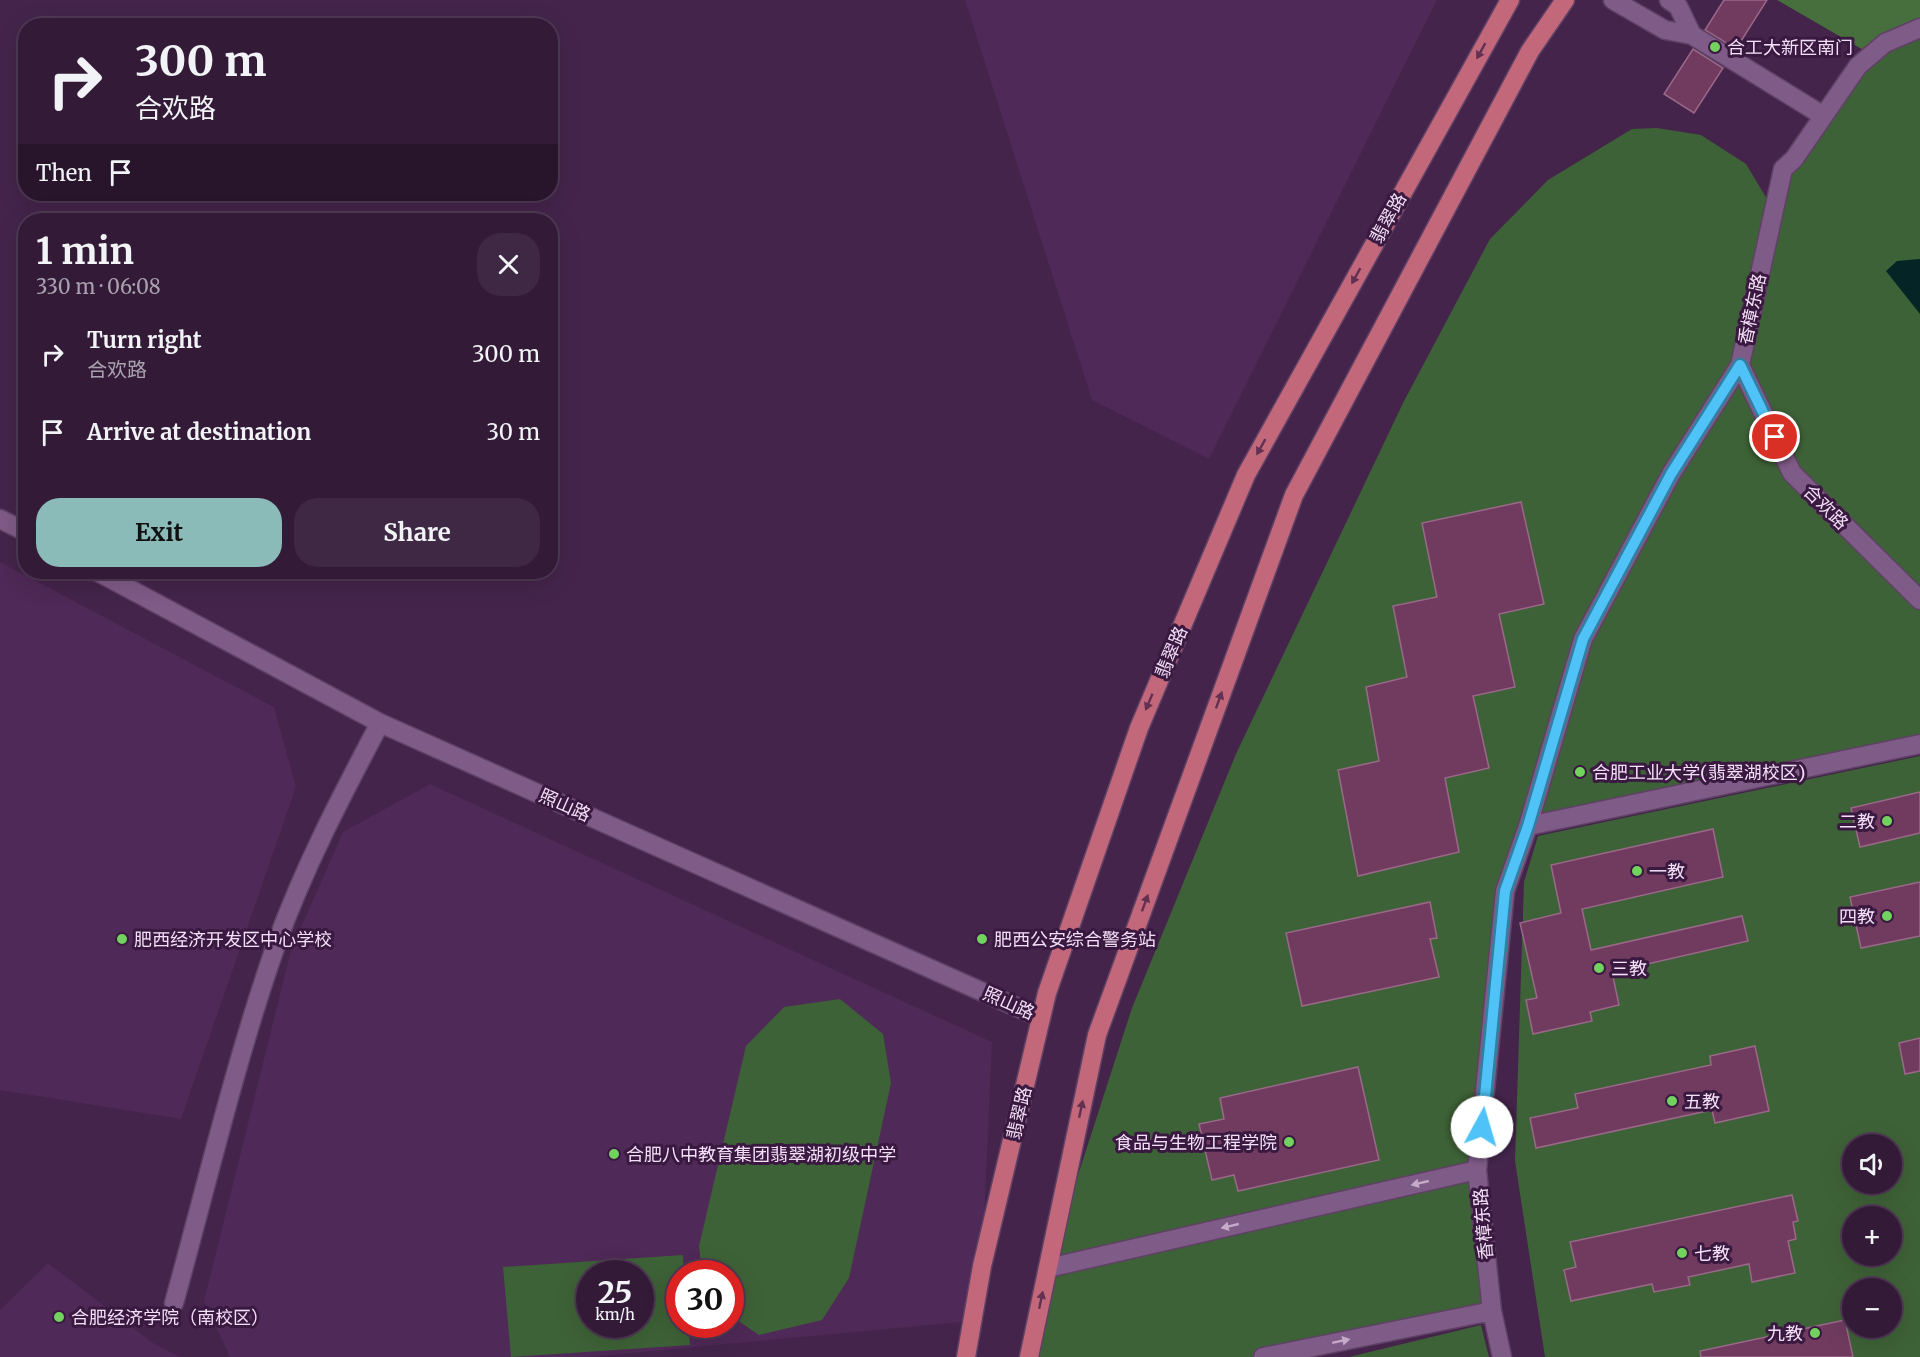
<!DOCTYPE html>
<html lang="en">
<head>
<meta charset="utf-8">
<style>
	:root { --surface:#331b38; --page:#3e2843; --text:#f1f3f6; --muted:#a9a1ae; --line:#4e3953; --accent:#8bbbb9 }
	body { margin:0; font-family:Merriweather,"Noto Sans SC",serif; background:var(--page); color:var(--text); height:100vh; display:flex; flex-direction:column; font-size:22px; white-space:nowrap }
	* { box-sizing:border-box; margin:0 }
	p { font-size:20px; color:var(--muted) }
	.icon { flex:none; width:33px; height:33px; fill:none; stroke:currentColor; stroke-width:2; stroke-linecap:round; stroke-linejoin:round }
	.map { position:relative; flex:1; overflow:hidden }
	.drawer { position:absolute; left:18px; top:213px; width:540px; height:366px; display:flex; flex-direction:column; background:var(--surface); border-radius:24px; box-shadow:0 6px 24px #0002,0 0 0 2px var(--line) }
	.drawer>* { flex:none }
	.top-card { position:absolute; left:18px; top:18px; width:540px; height:183px; border-radius:24px; box-shadow:0 6px 24px #0002,0 0 0 2px var(--line); background:#331b38; color:var(--text); overflow:hidden }
	.tools { position:absolute; left:1842px; top:1134px; display:grid; gap:12px }
	.tools a { display:grid; place-items:center; width:60px; height:60px; border-radius:50%; background:var(--surface); box-shadow:0 6px 24px #0002,0 0 0 2px var(--line); font-size:30px }
	.speed { position:absolute; left:576px; top:1260px; display:flex; gap:12px; font-size:30px; font-weight:700; text-align:center }
	.speed>* { display:grid; place-content:center; width:78px; height:78px; border-radius:50%; background:var(--surface); box-shadow:0 6px 24px #0002,0 0 0 2px var(--line); line-height:1 }
	.speed small { font-size:15px; font-weight:400 }
	.speed .limit { border:9px solid #d22; background:#fff; color:#111 }
	.pin { position:absolute; display:grid; place-items:center; width:51px; height:51px; color:#fff; margin:-26px; border:3px solid #fff; border-radius:50%; box-shadow:0 2px 6px #0007 }
	.me { position:absolute; width:66px; margin:-33px; rotate:6deg; stroke-linejoin:round; filter:drop-shadow(0 0 4px #0008) }
	.turn { display:flex; align-items:center; gap:21px; height:126px; padding:0 18px; font-size:27px }
	.turn .icon { width:78px; height:78px; stroke-width:2.5 }
	.turn b { display:block; font-size:42px; line-height:51px }
	.then { display:flex; align-items:center; height:57px; padding:0 18px; background:#0003; gap:12px; font-size:22px }
	.round { display:grid; place-items:center; flex:none; width:63px; height:63px; border-radius:24px; background:var(--page) }
	.overview { display:flex; align-items:center; justify-content:space-between; height:102px; padding:0 18px }
	h1 { font-size:36px; font-weight:700; line-height:45px }
	.action { display:flex; gap:12px; margin-top:auto; padding:12px 18px }
	.action a { flex:1; height:69px; border-radius:24px; background:var(--accent); color:#111; font-size:24px; font-weight:700; line-height:69px; text-align:center }
	.action a+a { background:var(--page); color:var(--text) }
	ul { padding:0; list-style:none }
	li { display:flex; align-items:center; gap:18px; height:78px; padding:0 18px }
	li div { flex:1 }
	li b { display:block; font-size:22px }
	li em { font-style:normal }
	.map>svg:first-child { display:block }
</style>
</head>
<body>
<div class="map">
<svg width="1920" height="1357" viewBox="0 0 1920 1357">
	<rect width="100%" height="100%" fill="#44244b"/>
	<path fill="#4f2957" fill-rule="evenodd" d="M 965,0 L 1437,0 L 1209,459 L 1092,400 Z
		M 0,562 L 274,707 L 296,787 L 181,1119 L 0,1090 Z
		M 430,784 L 992,1042 L 982,1266 L 972,1321 L 588,1357 L 230,1357 L 204,1301 L 291,950 L 343,832 ZM 590,1274 L 640,1274 L 640,1324 L 590,1324 ZM 680,1274 L 730,1274 L 730,1324 L 680,1324 Z
		M 48,1263 L 153,1343 L 180,1357 L 0,1357 L 0,1310 Z"/>
	<path fill="#3e6237" fill-rule="evenodd" d="M 1920,31 L 1920,744 L 1528,826 L 1505,891 L 1476,1171 L 1491,1311 L 1263,1357 L 1029,1357 L 1048,1268 L 1132,1008 L 1236,754 L 1403,403 L 1490,239 L 1548,180 L 1632,129 L 1657,128 L 1701,135 L 1746,164 L 1773,209 L 1794,159 L 1858,66 Z
		M 1920,756 L 1920,1357 L 1545,1357 L 1515,1161 L 1524,882 L 1538,836 ZM 1852,1144 L 1892,1144 L 1892,1184 L 1852,1184 ZM 1852,1216 L 1892,1216 L 1892,1256 L 1852,1256 ZM 1852,1288 L 1892,1288 L 1892,1328 L 1852,1328 Z
		M 840,999 L 883,1034 L 891,1083 L 849,1278 L 822,1320 L 759,1335 L 731,1316 L 730,1274 L 702,1273 L 699,1246 L 746,1046 L 784,1007 Z
		M 683,1255 L 684,1273 L 680,1274 L 680,1324 L 688,1325 L 690,1345 L 511,1357 L 503,1267 ZM 590,1274 L 640,1274 L 640,1324 L 590,1324 Z
		M 1481,1325 L 1489,1357 L 1349,1357 Z"/>
	<path fill="#466f3d" d="M 1777,0 L 1920,0 L 1920,28 L 1872,55 Z"/>
	<path fill="#042425" d="M 1920,259 L 1920,314 L 1886,271 L 1897,261 Z"/>
	<path fill="#703b5f" stroke="#9a6889" stroke-width="1.5" d="M 1724,0 L 1767,0 L 1736,49 L 1705,30 Z
		M 1693,49 L 1723,68 L 1694,113 L 1664,94 Z
		M 1521,502 L 1544,604 L 1499,614 L 1515,687 L 1473,696 L 1489,768 L 1445,778 L 1459,852 L 1358,876 L 1338,770 L 1379,761 L 1366,687 L 1407,677 L 1393,606 L 1437,597 L 1422,523 Z
		M 1920,792 L 1920,833 L 1860,847 L 1851,808 Z
		M 1713,829 L 1723,877 L 1582,909 L 1591,950 L 1742,916 L 1748,941 L 1612,972 L 1619,1005 L 1590,1012 L 1592,1021 L 1533,1034 L 1526,1000 L 1537,998 L 1520,923 L 1561,913 L 1551,865 Z
		M 1920,882 L 1920,936 L 1861,948 L 1850,897 Z
		M 1430,902 L 1437,938 L 1430,939 L 1439,977 L 1302,1006 L 1286,933 Z
		M 1920,1038 L 1920,1071 L 1905,1074 L 1899,1043 Z
		M 1755,1046 L 1769,1111 L 1715,1123 L 1712,1110 L 1536,1148 L 1530,1118 L 1578,1108 L 1575,1094 L 1711,1065 L 1710,1056 Z
		M 1358,1067 L 1379,1160 L 1238,1191 L 1234,1175 L 1212,1180 L 1199,1124 L 1224,1119 L 1220,1098 Z
		M 1792,1195 L 1798,1221 L 1793,1222 L 1796,1239 L 1788,1241 L 1795,1273 L 1752,1282 L 1749,1264 L 1688,1277 L 1690,1285 L 1654,1292 L 1652,1284 L 1571,1301 L 1564,1270 L 1576,1267 L 1570,1242 Z
		M 1845,1320 L 1853,1357 L 1701,1357 L 1700,1351 Z"/>
	<g fill="none" stroke-linecap="round" stroke-linejoin="round">
		<defs>
			<path id="minor" d="M 1613,0 L 1665,30 L 1692,35 L 1822,115
				M 1669,0 L 1678,6 L 1692,35
				M 1740,365 L 1792,473 L 1920,600
				M 0,519 L 26,532
				M 98,572 L 380,723 L 1041,1018
				M 1528,826 L 1920,744
				M 1048,1268 L 1477,1170
				M 174,1303 C 207,1184 235,1062 276,945 C 304,867 342,795 380,723
				M 1263,1357 L 1492,1311
				M 1502,1357 L 1492,1311 L 1477,1170 L 1505,891 L 1528,826 L 1583,639 L 1671,474 L 1740,365 L 1783,169 L 1794,159 L 1858,66 L 1885,43 L 1920,28"/>
			<path id="major" d="M 966,1357 L 982,1266 L 1047,993 L 1139,728 L 1246,475 L 1510,0
				M 1029,1357 L 1097,1035 L 1294,495 L 1530,51 L 1565,0"/>
		</defs>
		<use href="#minor" stroke="#5e4164" stroke-width="21"/>
		<use href="#major" stroke="#5e4164" stroke-width="21"/>
		<use href="#minor" stroke="#7f5b87" stroke-width="18"/>
		<use href="#major" stroke="#c3677b" stroke-width="18"/>
	</g>
	<defs><path id="oneway-solid" d="M-6-.8H1V-3.2L6.5 0L1 3.2V.8H-6Z" transform="scale(1.5)"/></defs>
	<g fill="#633052">
		<use href="#oneway-solid" transform="translate(1481 51) rotate(119)"/>
		<use href="#oneway-solid" transform="translate(1356 276) rotate(119)"/>
		<use href="#oneway-solid" transform="translate(1261 447) rotate(119)"/>
		<use href="#oneway-solid" transform="translate(1219 700) rotate(-70)"/>
		<use href="#oneway-solid" transform="translate(1149 702) rotate(113)"/>
		<use href="#oneway-solid" transform="translate(1145 903) rotate(-70)"/>
		<use href="#oneway-solid" transform="translate(1081 1109) rotate(-78)"/>
		<use href="#oneway-solid" transform="translate(1041 1300) rotate(-78)"/>
	</g>
	<g fill="#c5aaca">
		<use href="#oneway-solid" transform="translate(1420 1183) rotate(167)"/>
		<use href="#oneway-solid" transform="translate(1230 1226) rotate(167)"/>
		<use href="#oneway-solid" transform="translate(1341 1341) rotate(-12)"/>
	</g>
	<g fill="none" stroke-linecap="round" stroke-linejoin="round">
		<defs>
			<path id="route" d="M 1482,1127 L 1505,891 L 1528,826 L 1583,639 L 1671,474 L 1740,365 L 1775,437"/>
		</defs>
		<use href="#route" stroke="#337fa1" stroke-width="15"/>
		<use href="#route" stroke="#4fc3f7" stroke-width="10"/>
	</g>
	<g fill="#72d25e" stroke="#3a1941" stroke-width="2">
		<circle cx="1715" cy="47" r="6"/>
		<circle cx="1580" cy="772" r="6"/>
		<circle cx="1887" cy="821" r="6"/>
		<circle cx="1637" cy="871" r="6"/>
		<circle cx="1887" cy="916" r="6"/>
		<circle cx="122" cy="939" r="6"/>
		<circle cx="982" cy="939" r="6"/>
		<circle cx="1599" cy="968" r="6"/>
		<circle cx="1672" cy="1101" r="6"/>
		<circle cx="1289" cy="1142" r="6"/>
		<circle cx="614" cy="1154" r="6"/>
		<circle cx="1682" cy="1253" r="6"/>
		<circle cx="59" cy="1317" r="6"/>
		<circle cx="1815" cy="1333" r="6"/>
	</g>
	<g text-anchor="middle" dominant-baseline="central" stroke-width="6" stroke-linejoin="round" paint-order="stroke">
		<g font-size="18" fill="#f3dff7" stroke="#3a1941" text-anchor="start">
			<text x="1727" y="47">合工大新区南门</text>
			<text x="1592" y="772">合肥工业大学(翡翠湖校区)</text>
			<text x="1875" y="821" text-anchor="end">二教</text>
			<text x="1649" y="871">一教</text>
			<text x="1875" y="916" text-anchor="end">四教</text>
			<text x="134" y="939">肥西经济开发区中心学校</text>
			<text x="994" y="939">肥西公安综合警务站</text>
			<text x="1611" y="968">三教</text>
			<text x="1684" y="1101">五教</text>
			<text x="1277" y="1142" text-anchor="end">食品与生物工程学院</text>
			<text x="626" y="1154">合肥八中教育集团翡翠湖初级中学</text>
			<text x="1694" y="1253">七教</text>
			<text x="71" y="1317">合肥经济学院（南校区）</text>
			<text x="1803" y="1333" text-anchor="end">九教</text>
		</g>
		<g font-size="18" fill="#f3dff7" stroke="#3a1941">
			<text transform="translate(1388 218) rotate(-61)">翡翠路</text>
			<text transform="translate(1752 309) rotate(-78)">香樟东路</text>
			<text transform="translate(1826 507) rotate(45)">合欢路</text>
			<text transform="translate(1171 652) rotate(-67)">翡翠路</text>
			<text transform="translate(565 805) rotate(24)">照山路</text>
			<text transform="translate(1009 1003) rotate(24)">照山路</text>
			<text transform="translate(1019 1113) rotate(-77)">翡翠路</text>
			<text transform="translate(1483 1224) rotate(-95)">香樟东路</text>
		</g>
	</g>
</svg>
<div class="tools">
<a><svg class="icon" aria-label="sound" viewBox="0 0 24 24"><path d="M4 9h4l5-4v14l-5-4H4zM17 9q2 3 0 6"/></svg></a>
<a>+</a>
<a>−</a>
</div>
<div class="speed"><div>25<small>km/h</small></div><div class="limit">30</div></div>
<div class="pin" style="left:1775px;top:437px;background:#d93025"><svg class="icon" aria-label="arrive" viewBox="0 0 24 24"><path d="M6 21V4h12l-3 4 3 4H6"/></svg></div>
<svg class="me" style="left:1482px;top:1127px" viewBox="-20 -20 40 40"><circle r="19" fill="#fff"/><path d="M0-13L10 11 0 6-10 11z" fill="#4fc3f7"/></svg>
<div class="top-card">
<div class="turn"><svg class="icon" aria-label="right" viewBox="0 0 24 24"><path d="M7 20v-9h11M14 6l5 5-5 5"/></svg><div><b>300 m</b>合欢路</div></div>
<div class="then">Then<svg class="icon" aria-label="arrive" viewBox="0 0 24 24"><path d="M6 21V4h12l-3 4 3 4H6"/></svg></div>
</div>
<section class="drawer">
<div class="overview"><div><h1>1 min</h1><p>330 m · 06:08</p></div><a class="round"><svg class="icon" aria-label="close" viewBox="0 0 24 24"><path d="M6 6l12 12M18 6L6 18"/></svg></a></div>
<ul>
<li><svg class="icon" aria-label="right" viewBox="0 0 24 24"><path d="M7 20v-9h11M14 6l5 5-5 5"/></svg><div><b>Turn right</b><p>合欢路</p></div><em>300 m</em></li>
<li><svg class="icon" aria-label="arrive" viewBox="0 0 24 24"><path d="M6 21V4h12l-3 4 3 4H6"/></svg><div><b>Arrive at destination</b></div><em>30 m</em></li>
</ul>
<div class="action"><a>Exit</a><a>Share</a></div>
</section>
</div>
</body>
</html>
